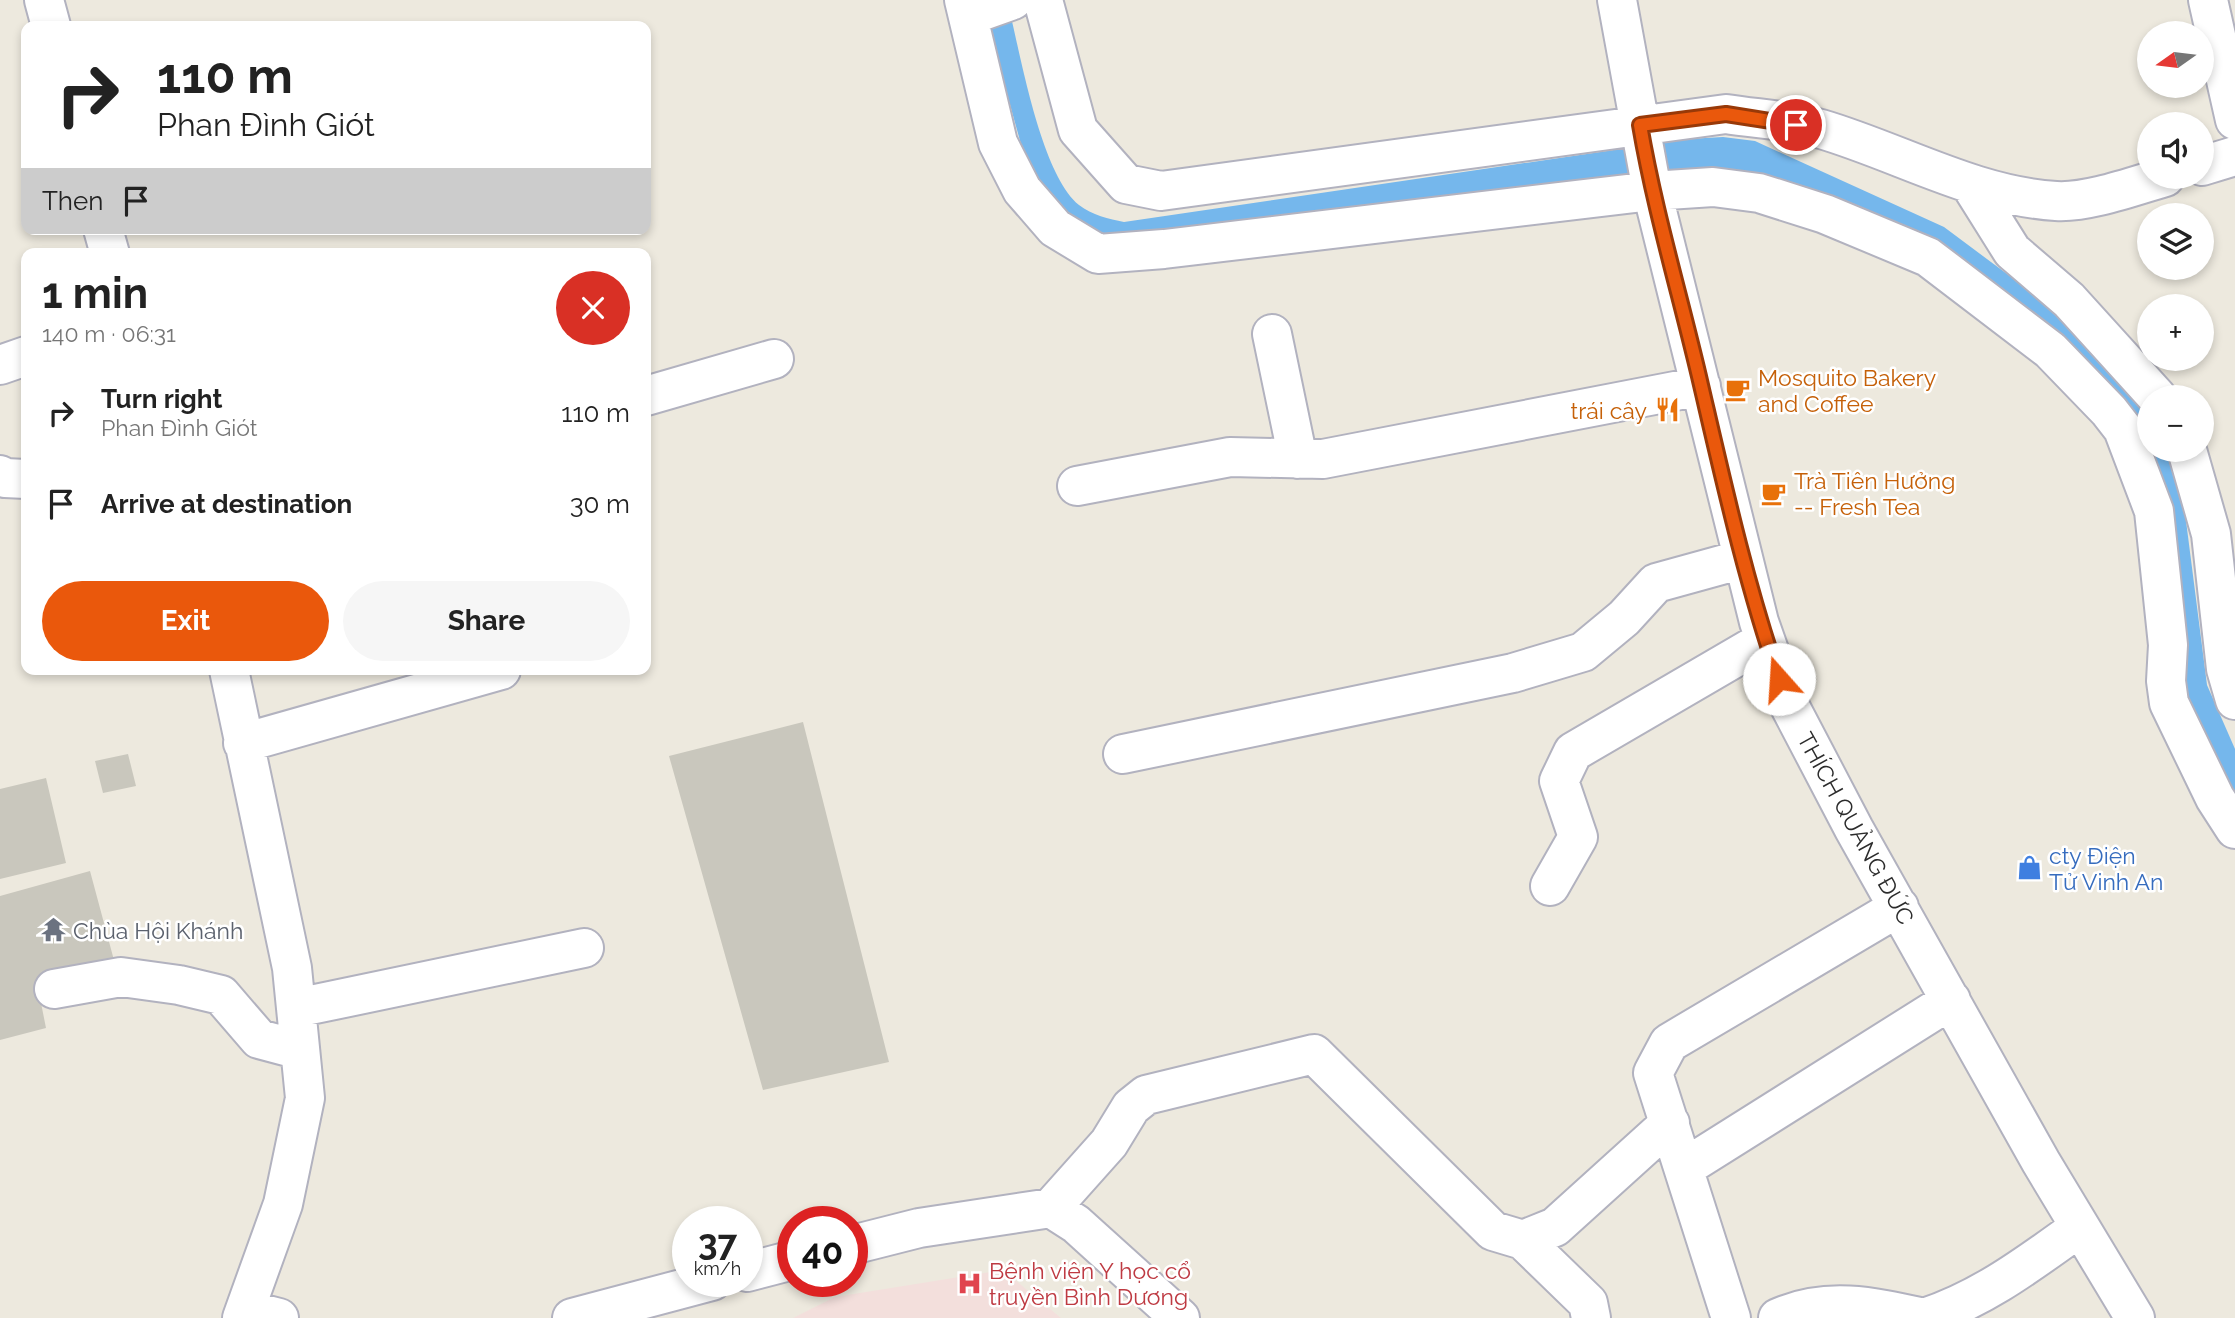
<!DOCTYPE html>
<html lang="en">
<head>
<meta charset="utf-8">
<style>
	:root { --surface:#fff; --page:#f6f6f6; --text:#222; --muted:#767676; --accent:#ea580c }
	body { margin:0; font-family:Raleway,sans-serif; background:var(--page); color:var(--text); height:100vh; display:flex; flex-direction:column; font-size:26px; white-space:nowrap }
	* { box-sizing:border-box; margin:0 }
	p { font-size:23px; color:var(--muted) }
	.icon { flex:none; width:38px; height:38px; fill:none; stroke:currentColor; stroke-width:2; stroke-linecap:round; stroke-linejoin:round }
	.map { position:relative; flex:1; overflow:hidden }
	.side { position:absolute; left:21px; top:248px; width:630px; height:427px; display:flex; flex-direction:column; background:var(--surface); border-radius:14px; box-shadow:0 4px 10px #0003 }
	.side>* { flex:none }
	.guide { position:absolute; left:21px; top:21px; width:630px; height:214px; border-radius:14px; box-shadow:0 4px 10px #0003; background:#fff; color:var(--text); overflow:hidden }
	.needle { width:46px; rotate:256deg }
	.buttons { position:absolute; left:2137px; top:21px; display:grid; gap:14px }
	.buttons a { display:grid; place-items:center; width:77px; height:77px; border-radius:50%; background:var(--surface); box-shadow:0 4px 10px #0003; font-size:35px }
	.speed { position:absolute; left:672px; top:1206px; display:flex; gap:14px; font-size:35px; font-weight:700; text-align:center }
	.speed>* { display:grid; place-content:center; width:91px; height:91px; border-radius:50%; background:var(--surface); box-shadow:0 4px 10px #0003; line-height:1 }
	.speed small { font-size:18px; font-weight:400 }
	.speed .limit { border:10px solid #d22; background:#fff; color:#111 }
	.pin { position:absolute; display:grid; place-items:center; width:60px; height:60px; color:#fff; margin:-30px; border:4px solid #fff; border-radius:50%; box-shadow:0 2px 7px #0007 }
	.me { position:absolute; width:77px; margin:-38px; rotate:341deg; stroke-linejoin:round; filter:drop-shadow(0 0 5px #0008) }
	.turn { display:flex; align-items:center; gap:24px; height:147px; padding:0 21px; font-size:32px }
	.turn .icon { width:91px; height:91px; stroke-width:2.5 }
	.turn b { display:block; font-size:49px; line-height:60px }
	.then { display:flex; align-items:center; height:66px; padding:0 21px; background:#0003; gap:14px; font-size:26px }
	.round { display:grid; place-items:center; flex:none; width:74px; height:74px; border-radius:37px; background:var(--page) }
	.overview { display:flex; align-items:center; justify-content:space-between; height:119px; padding:0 21px }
	h1 { font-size:42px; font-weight:700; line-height:52px }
	.cta { display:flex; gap:14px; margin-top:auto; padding:14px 21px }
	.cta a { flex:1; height:80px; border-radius:42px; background:var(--accent); color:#fff; font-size:28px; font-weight:700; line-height:80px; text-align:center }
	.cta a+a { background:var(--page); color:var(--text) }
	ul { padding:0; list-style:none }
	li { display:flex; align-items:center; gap:21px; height:91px; padding:0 21px }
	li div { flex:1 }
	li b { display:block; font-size:26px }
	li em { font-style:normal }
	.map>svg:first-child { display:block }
</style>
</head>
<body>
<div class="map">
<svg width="2235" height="1318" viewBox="0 0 2235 1318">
	<rect width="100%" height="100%" fill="#ede9de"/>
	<path fill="#f3dfdc" d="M 1003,1270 L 1061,1318 L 793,1318 L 835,1297 Z"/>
	<path fill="#75b7ec" d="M 981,0 L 1007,0 C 1020,51 1040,173 1079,205 C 1092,215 1109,219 1124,222 L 1688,139 L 1723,137 L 1755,141 L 1944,227 L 2058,312 L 2149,409 L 2149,450 L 2167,450 L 2185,513 L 2207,685 L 2235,749 L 2235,816 L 2187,710 L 2162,517 L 2093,373 L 1750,174 L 1117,246 L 1064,222 L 1027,166 Z"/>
	<path fill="#c9c7bd" d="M 803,722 L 889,1062 L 763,1090 L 669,756 Z
		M 128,754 L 136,786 L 103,793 L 95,761 Z
		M 46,778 L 66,863 L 0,879 L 0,789 Z
		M 90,871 L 115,964 L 38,988 L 46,1028 L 0,1040 L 0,896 Z"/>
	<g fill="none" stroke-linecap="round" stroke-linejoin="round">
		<defs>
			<path id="minor" d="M 44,0 L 51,26
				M 964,0 L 998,143 L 1022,190 L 1055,228 L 1098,254 L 1164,249 L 1652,191 L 1713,187 L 1759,193 L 1825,214 L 1928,257 L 2050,350 L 2109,411 L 2123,429 L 2154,511 L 2168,645 L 2166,681 L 2169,703 L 2215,798 L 2235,829
				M 1043,0 L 1078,130 L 1126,184 L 1161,191 L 1726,114 C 1757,119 1791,120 1821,129 C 1899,152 1974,196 2056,201 C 2088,203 2134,186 2165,177
				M 1617,0 L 1652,191 L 1759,622 L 1786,699 L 1854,829 L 2041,1162 L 2135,1318
				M 2208,0 L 2235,120
				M 968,16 L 1013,0
				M 2202,166 L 2235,156
				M 1970,184 L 2012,251 L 2069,300 L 2157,397
				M 103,229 L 110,254
				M 1272,334 L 1298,459
				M 0,365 L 26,356
				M 646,396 L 774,359
				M 2187,450 L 2211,534 L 2226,669 L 2235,700
				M 0,475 L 5,478 L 26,479
				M 1077,486 L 1230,457 L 1323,459 L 1701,386
				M 229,670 L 292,968 L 305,1098 L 283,1204 L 242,1318
				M 243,743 L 501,670
				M 1123,754 L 1513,673 L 1583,652 L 1624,618 L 1656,583 L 1743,559
				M 1550,886 L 1578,837 L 1559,781 L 1573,752 L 1765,640
				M 54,989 L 121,977 L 179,985 L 221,995 L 259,1039 L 300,1050
				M 296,1008 L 584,948
				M 1684,1168 L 1951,1000
				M 1051,1208 L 1109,1143 L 1131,1107 L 1146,1095 L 1314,1054 L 1493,1231 L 1523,1240 L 1555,1227 L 1670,1123
				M 1523,1240 L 1588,1303 L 1591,1318
				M 852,1245 L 919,1228 L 1051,1208 L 1076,1224 L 1180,1318
				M 747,1272 L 793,1260
				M 248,1310 L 279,1318
				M 572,1318 L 712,1281
				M 1731,1318 L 1653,1073 L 1669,1043 L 1899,907
				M 1778,1318 C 1827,1296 1874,1307 1924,1318
				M 1924,1318 C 1983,1299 2031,1262 2080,1227"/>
		</defs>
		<use href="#minor" stroke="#b2b2bf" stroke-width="42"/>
		<use href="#minor" stroke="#fff" stroke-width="38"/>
	</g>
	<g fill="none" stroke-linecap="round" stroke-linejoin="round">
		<defs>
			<path id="route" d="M 1779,679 C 1746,583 1724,484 1701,385 C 1681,298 1655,213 1640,125 L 1726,114 L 1796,125"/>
		</defs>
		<use href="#route" stroke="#983908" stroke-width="18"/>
		<use href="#route" stroke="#ea580c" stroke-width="12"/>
	</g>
	<defs>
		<symbol id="cafe-bare" viewBox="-9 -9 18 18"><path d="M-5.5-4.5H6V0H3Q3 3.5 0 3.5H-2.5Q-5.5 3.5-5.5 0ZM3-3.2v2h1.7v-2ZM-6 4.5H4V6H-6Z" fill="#e8710a" stroke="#fff" stroke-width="2.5" paint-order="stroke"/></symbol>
		<symbol id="restaurant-bare" viewBox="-9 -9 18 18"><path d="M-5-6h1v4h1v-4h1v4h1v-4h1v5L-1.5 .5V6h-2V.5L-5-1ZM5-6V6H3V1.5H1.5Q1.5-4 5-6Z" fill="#e8710a" stroke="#fff" stroke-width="2.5" paint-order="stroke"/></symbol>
		<symbol id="shop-bare" viewBox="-9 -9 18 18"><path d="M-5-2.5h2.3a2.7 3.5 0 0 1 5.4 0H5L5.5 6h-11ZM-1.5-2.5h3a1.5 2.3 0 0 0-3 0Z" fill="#3f7fe0" stroke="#fff" stroke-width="2.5" paint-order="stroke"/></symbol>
		<symbol id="temple-bare" viewBox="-9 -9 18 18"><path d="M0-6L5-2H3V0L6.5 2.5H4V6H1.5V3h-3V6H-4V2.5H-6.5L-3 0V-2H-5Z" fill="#6b7280" stroke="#fff" stroke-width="2.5" paint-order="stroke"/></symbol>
		<symbol id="hospital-bare" viewBox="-9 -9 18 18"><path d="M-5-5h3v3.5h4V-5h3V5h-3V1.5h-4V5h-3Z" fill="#e0444e" stroke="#fff" stroke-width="2.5" paint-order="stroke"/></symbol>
	</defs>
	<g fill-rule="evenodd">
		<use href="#cafe-bare" x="1720" y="372" width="35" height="35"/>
		<use href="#restaurant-bare" x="1650" y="392" width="35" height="35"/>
		<use href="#cafe-bare" x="1756" y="476" width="35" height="35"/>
		<use href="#shop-bare" x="2012" y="850" width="35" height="35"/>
		<use href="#temple-bare" x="36" y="912" width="35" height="35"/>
		<use href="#hospital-bare" x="952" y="1266" width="35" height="35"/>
	</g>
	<g text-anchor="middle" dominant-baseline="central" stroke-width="5" stroke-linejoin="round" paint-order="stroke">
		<g font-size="23" fill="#c56008" stroke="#fff" text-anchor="start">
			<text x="1758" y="377">Mosquito Bakery<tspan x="1758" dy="26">and Coffee</tspan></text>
			<text x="1647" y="410" text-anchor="end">trái cây</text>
			<text x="1794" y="480">Trà Tiên Hưởng<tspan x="1794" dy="26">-- Fresh Tea</tspan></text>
		</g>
		<g font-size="23" fill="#2c2c2c" stroke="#fff">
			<text transform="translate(1856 828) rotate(61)">THÍCH QUẢNG ĐỨC</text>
		</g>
		<g font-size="23" fill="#366cbe" stroke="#fff" text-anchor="start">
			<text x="2049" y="855">cty Điện<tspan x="2049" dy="26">Tử Vinh An</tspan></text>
		</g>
		<g font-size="23" fill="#5b616d" stroke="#fff" text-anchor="start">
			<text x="73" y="930">Chùa Hội Khánh</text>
		</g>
		<g font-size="23" fill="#be3a42" stroke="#fff" text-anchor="start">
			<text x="989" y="1270">Bệnh viện Y học cổ<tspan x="989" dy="26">truyền Bình Dương</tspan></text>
		</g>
	</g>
</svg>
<div class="buttons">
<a><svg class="needle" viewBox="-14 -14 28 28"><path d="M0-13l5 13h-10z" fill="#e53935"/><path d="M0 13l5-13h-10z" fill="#767676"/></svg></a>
<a><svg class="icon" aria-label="sound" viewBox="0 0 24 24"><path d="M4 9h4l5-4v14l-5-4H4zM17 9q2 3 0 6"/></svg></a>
<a><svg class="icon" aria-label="layers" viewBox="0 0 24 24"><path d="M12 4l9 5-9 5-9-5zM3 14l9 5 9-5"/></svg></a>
<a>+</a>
<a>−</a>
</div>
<div class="speed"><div>37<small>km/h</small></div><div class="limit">40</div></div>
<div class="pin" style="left:1796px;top:125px;background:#d93025"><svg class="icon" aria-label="arrive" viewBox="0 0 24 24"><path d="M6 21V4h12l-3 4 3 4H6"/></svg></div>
<svg class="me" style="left:1779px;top:679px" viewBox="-20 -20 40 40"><circle r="19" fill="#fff"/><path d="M0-13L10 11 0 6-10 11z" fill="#ea580c"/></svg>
<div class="guide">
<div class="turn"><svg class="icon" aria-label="right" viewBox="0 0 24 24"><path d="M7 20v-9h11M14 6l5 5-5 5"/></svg><div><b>110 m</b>Phan Đình Giót</div></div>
<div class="then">Then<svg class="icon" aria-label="arrive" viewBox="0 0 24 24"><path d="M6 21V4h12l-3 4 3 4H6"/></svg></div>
</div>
<section class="side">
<div class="overview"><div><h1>1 min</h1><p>140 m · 06:31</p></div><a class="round" style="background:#d93025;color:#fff"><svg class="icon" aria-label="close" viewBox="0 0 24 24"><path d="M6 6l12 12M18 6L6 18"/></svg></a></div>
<ul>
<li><svg class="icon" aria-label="right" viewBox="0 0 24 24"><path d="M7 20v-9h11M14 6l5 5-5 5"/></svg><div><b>Turn right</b><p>Phan Đình Giót</p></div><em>110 m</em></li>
<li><svg class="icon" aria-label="arrive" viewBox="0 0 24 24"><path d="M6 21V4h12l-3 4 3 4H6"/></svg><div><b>Arrive at destination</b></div><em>30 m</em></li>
</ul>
<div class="cta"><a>Exit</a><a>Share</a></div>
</section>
</div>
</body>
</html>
